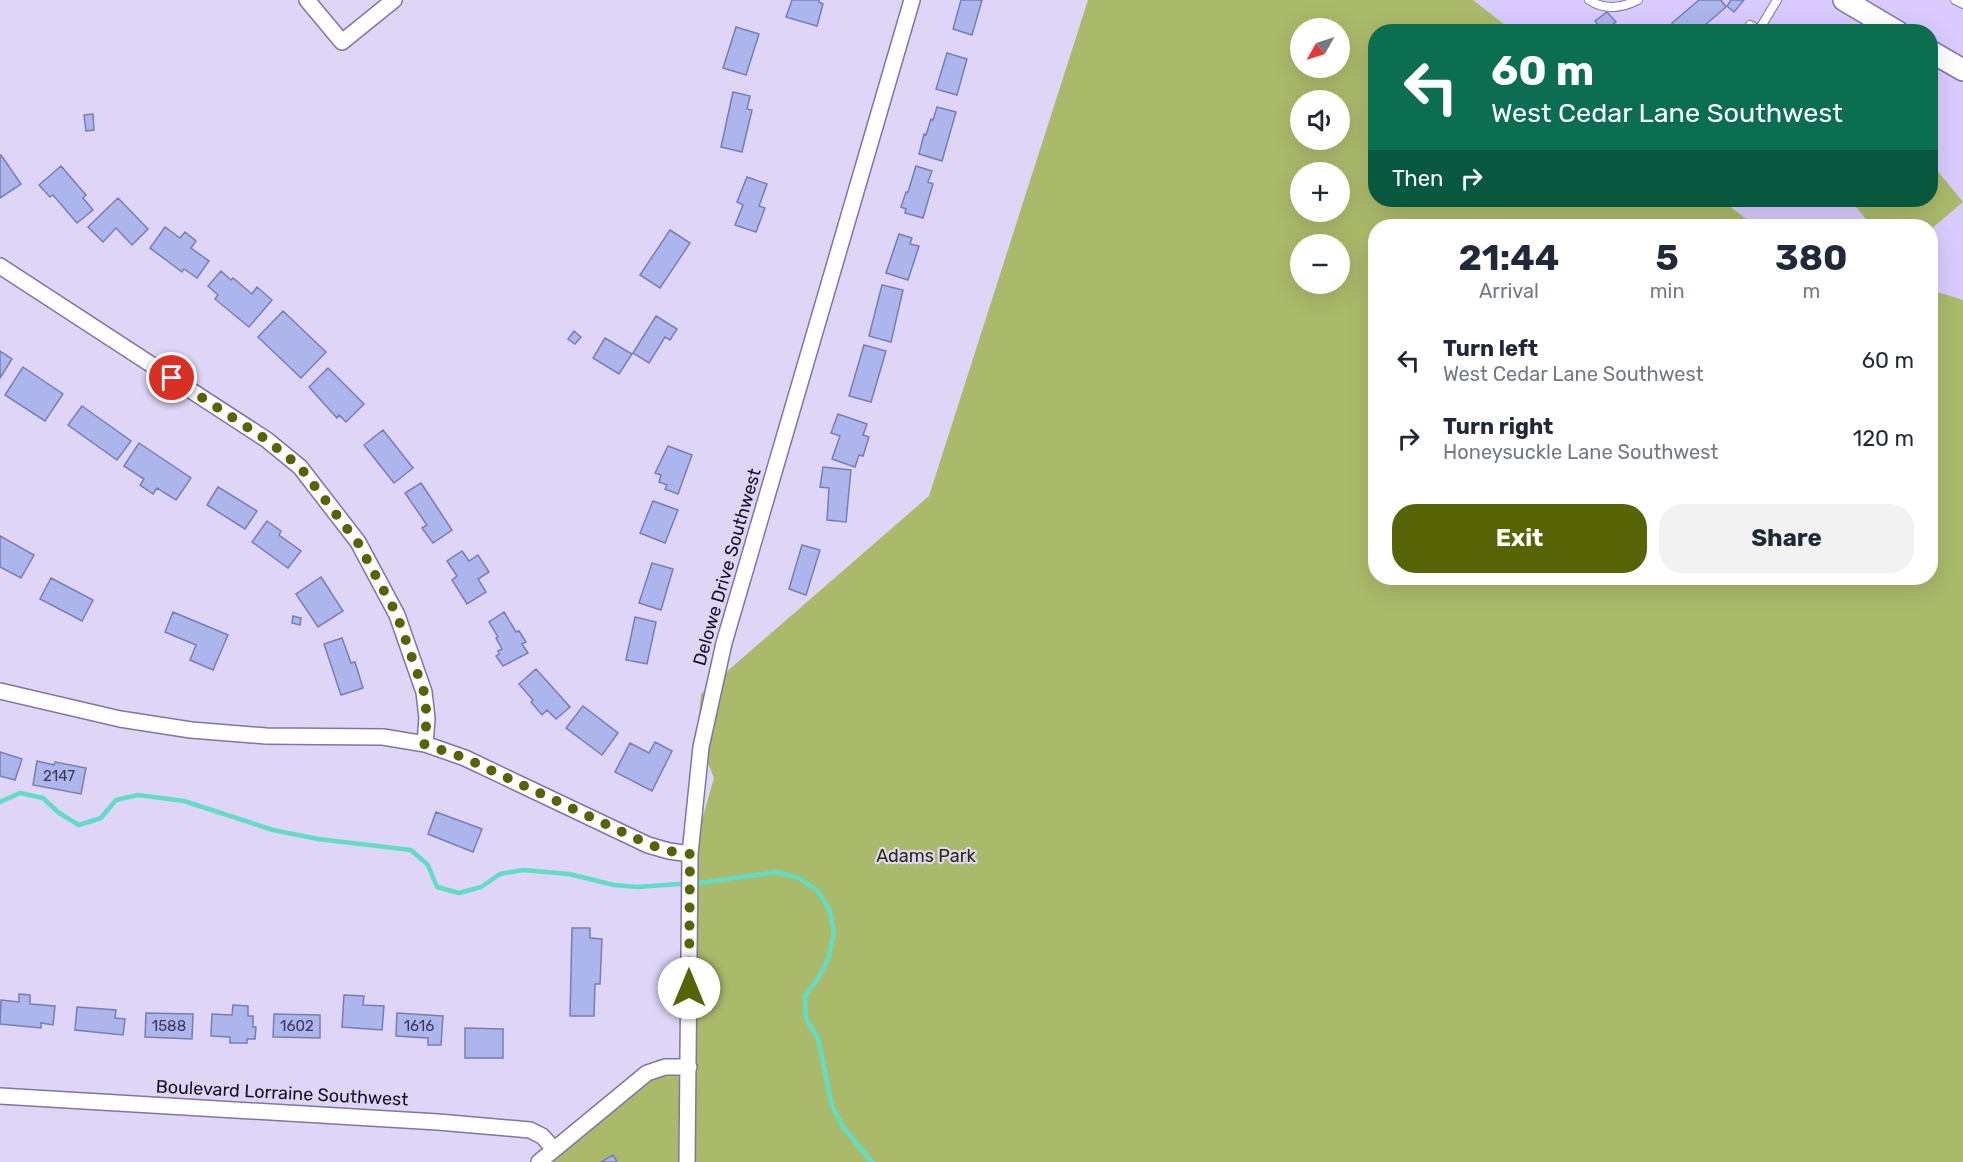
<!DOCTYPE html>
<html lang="en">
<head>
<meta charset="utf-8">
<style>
	:root { --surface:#fff; --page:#f2f2f3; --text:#1f2937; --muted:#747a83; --accent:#576406 }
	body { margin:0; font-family:Rubik,sans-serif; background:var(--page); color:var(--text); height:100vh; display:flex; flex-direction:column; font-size:22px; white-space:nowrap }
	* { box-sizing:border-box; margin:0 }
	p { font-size:20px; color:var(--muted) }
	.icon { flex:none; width:33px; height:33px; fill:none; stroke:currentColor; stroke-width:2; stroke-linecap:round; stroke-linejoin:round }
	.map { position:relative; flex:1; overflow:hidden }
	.details { position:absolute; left:1368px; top:219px; width:570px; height:366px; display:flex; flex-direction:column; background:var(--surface); border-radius:24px; box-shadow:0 6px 24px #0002 }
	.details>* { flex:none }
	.banner { position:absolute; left:1368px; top:24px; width:570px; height:183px; border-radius:24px; box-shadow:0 6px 24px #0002; background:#0b6e4f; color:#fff; overflow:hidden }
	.needle { width:39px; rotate:231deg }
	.buttons { position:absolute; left:1290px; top:18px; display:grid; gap:12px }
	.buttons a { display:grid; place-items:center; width:60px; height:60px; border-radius:50%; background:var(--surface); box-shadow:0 6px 24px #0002; font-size:30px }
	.pin { position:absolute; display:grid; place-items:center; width:51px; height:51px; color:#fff; margin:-26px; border:3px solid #fff; border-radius:50%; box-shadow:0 2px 6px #0007 }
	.me { position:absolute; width:66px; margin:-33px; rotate:0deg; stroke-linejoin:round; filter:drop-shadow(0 0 4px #0008) }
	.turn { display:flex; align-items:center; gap:21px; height:126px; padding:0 24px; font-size:27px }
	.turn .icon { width:78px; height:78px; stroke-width:2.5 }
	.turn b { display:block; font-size:42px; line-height:51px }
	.then { display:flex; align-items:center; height:57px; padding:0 24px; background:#0003; gap:12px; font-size:22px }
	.eta { display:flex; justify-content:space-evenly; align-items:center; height:102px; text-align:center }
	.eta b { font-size:36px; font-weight:700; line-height:42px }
	.primary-button { display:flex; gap:12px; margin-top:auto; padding:12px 24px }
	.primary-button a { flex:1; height:69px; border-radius:24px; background:var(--accent); color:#fff; font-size:24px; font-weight:700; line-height:69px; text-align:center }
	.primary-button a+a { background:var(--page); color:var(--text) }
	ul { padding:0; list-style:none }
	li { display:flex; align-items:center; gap:18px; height:78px; padding:0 24px }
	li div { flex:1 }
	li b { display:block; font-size:22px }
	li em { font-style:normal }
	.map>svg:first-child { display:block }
</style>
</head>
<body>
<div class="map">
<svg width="1963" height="1162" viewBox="0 0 1963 1162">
	<rect width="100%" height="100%" fill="#ded5f7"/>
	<path fill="#dacbfe" d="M 1473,0 L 1963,0 L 1963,300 L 1931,290 L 1930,226 L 1755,226 L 1722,200 L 1930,200 L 1930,32 L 1513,31 Z"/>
	<path fill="#aaba6a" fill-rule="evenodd" d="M 1088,0 L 1473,0 L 1513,31 L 1376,32 L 1376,200 L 1722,200 L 1755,226 L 1376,226 L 1376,578 L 1930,578 L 1931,290 L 1963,300 L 1963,1162 L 536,1162 L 639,1081 L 685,1062 L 686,875 L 714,778 L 697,736 L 701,694 L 929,496 ZM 1300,28 L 1340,28 L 1340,68 L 1300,68 ZM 1300,100 L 1340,100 L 1340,140 L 1300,140 ZM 1300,172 L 1340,172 L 1340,212 L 1300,212 ZM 1300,244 L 1340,244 L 1340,284 L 1300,284 Z
		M 1931,163 L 1963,202 L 1931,229 L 1930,226 L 1872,226 L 1850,200 L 1930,200 Z"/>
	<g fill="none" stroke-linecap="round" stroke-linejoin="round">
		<path stroke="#63dcc4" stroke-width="4.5" d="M 0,802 L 20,793 L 43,798 L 59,813 L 79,825 L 101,818 L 116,800 L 138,795 L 184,801 L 273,830 L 318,839 L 411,850 L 428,865 L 437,887 L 459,893 L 481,887 L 500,874 L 523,870 L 569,874 L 614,885 L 637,887 L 707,882 L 776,872 L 799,878 L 818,891 L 830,911 L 834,933 L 829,956 L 819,977 L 805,996 L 806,1019 L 818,1038 L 832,1106 L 843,1127 L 872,1162"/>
	</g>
	<path fill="#adb5ed" stroke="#777eb2" stroke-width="1.5" d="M 792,0 L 819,0 L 819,2 L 823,4 L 817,26 L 786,17 Z
		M 961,0 L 982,0 L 972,35 L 953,29 Z
		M 1699,0 L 1721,0 L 1726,7 L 1697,32 L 1679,32 L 1672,23 Z
		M 1731,0 L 1744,0 L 1734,12 L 1727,6 Z
		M 1607,12 L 1616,22 L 1603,32 L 1595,21 Z
		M 736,27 L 759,34 L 746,75 L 723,68 Z
		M 947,53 L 967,59 L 957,95 L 936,89 Z
		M 733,92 L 750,96 L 747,109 L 752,110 L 742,152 L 721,147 Z
		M 937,107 L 956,112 L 942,161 L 919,154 L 924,134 L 926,135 L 931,119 L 933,120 Z
		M 93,114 L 94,130 L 86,131 L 84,115 Z
		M 1,155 L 21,184 L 0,198 L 0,156 Z
		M 61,166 L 86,195 L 83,198 L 93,210 L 77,223 L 53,195 L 50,197 L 39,185 Z
		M 916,166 L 932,171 L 928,182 L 933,184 L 923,218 L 905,213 L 906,209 L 901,207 L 906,192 L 908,192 Z
		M 747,177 L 767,184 L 759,206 L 765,208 L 756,232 L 735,225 L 743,205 L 737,202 Z
		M 118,198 L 148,229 L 132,245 L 116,228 L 103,242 L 88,227 Z
		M 165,227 L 180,238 L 185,232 L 196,241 L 191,248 L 209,261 L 197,278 L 184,269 L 182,272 L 150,248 Z
		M 670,230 L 690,243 L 660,288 L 640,275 Z
		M 899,234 L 912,238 L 910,244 L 919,246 L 908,280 L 886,273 Z
		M 221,271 L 231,280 L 233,278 L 252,294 L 257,287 L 272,300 L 249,327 L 215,299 L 218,295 L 208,286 Z
		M 882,285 L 903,290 L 891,342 L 869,336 Z
		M 283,311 L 326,352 L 301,378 L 258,337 Z
		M 656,316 L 677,329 L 670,340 L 665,337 L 649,363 L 633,353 Z
		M 574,331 L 581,337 L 575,344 L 568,339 Z
		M 605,338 L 632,354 L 619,374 L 593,358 Z
		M 864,345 L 886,351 L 871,402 L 849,396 Z
		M 0,351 L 12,359 L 0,378 Z
		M 23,367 L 63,394 L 45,421 L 5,395 Z
		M 328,368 L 364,404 L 346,422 L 339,415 L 337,418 L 309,387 Z
		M 82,406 L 131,441 L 117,460 L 68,425 Z
		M 838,414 L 867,424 L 863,435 L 869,437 L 863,456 L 859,455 L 855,467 L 832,459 L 840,436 L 831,433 Z
		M 383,430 L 413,468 L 394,483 L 364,445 Z
		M 139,443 L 191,478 L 176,500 L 157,488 L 153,494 L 140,485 L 144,479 L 124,466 Z
		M 668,446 L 692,455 L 678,494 L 665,489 L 667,485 L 659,482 L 661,475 L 655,473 Z
		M 823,467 L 851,470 L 846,522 L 827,520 L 829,488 L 820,487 Z
		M 421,483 L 452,530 L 433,543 L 422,528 L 427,525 L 405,493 Z
		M 218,487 L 257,511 L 245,529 L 207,505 Z
		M 653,501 L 678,510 L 665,543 L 640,533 Z
		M 267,521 L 281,531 L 279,535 L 301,551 L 288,568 L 252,542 Z
		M 0,536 L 34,555 L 21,578 L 0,567 Z
		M 802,545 L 820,550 L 806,595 L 789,589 Z
		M 462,551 L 469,561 L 478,555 L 489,572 L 478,579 L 486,592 L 467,604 L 452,580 L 457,576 L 447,561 Z
		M 652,563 L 673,569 L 661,610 L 639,603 Z
		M 321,577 L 343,611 L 318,627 L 296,594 Z
		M 51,578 L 93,600 L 82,621 L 40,599 Z
		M 173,612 L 228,635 L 213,670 L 190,660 L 196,645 L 165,632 Z
		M 504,612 L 516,632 L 519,631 L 526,642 L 522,644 L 528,653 L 503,666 L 496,656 L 499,654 L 498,651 L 502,649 L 496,638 L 498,637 L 489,622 Z
		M 293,616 L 301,618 L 300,625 L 292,623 Z
		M 635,617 L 656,622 L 647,664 L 626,660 Z
		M 342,638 L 351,663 L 355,662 L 363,688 L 341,695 L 324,644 Z
		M 536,669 L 570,707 L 556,719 L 547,710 L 542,715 L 531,702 L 533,700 L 519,684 Z
		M 583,706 L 618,733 L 602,755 L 566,728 Z
		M 655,742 L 672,751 L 652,791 L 615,772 L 630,743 L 649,753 Z
		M 0,752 L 22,759 L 15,780 L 0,776 Z
		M 37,761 L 54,765 L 55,762 L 86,768 L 81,794 L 33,785 Z
		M 436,812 L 482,829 L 473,852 L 428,834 Z
		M 572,928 L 590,928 L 590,938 L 602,939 L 600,984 L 595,984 L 594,1016 L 570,1016 Z
		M 19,994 L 30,995 L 30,1004 L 55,1006 L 53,1025 L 41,1023 L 41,1028 L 0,1024 L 1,1000 L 19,1002 Z
		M 344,995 L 364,996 L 363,1005 L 384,1006 L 382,1030 L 342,1027 Z
		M 233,1005 L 248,1006 L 248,1016 L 253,1016 L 253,1027 L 256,1027 L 255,1039 L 247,1039 L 247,1043 L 230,1043 L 230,1037 L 211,1036 L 212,1014 L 232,1015 Z
		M 77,1007 L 116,1010 L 115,1018 L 125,1019 L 123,1035 L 75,1030 Z
		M 146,1013 L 193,1014 L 192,1039 L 145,1037 Z
		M 397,1013 L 443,1016 L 441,1045 L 428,1045 L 428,1038 L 396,1036 Z
		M 274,1014 L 320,1015 L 320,1038 L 273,1037 Z
		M 465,1028 L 503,1029 L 503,1058 L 465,1058 Z
		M 613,1155 L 617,1162 L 601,1162 Z"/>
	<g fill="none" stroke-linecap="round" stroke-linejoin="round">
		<defs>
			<path id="lane" d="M 1589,0 C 1605,11 1622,8 1638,0
				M 1955,0 L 1963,4
				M 1759,30 L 1777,0
				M 1746,32 L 1750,25 L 1761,31"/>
			<path id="street" d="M 307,0 L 342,42 L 394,0
				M 0,266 L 267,440 L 300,467 L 358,542 L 397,615 L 424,692 L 427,718 L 425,744
				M 0,691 L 120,719 L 191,730 L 266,736 L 383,737 L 425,744 L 465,758 L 648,845 L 669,851 L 690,854
				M 0,1096 L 438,1122 L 530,1130 L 542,1136 L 554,1149
				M 539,1162 L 647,1073 L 665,1067 L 689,1067
				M 687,1162 L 690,854 L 701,747 L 724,643 L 912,0"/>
			<path id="secondary" d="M 1844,0 L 1898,32
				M 1930,51 L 1963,70"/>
		</defs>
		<use href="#lane" stroke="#8373a7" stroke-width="10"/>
		<use href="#street" stroke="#8373a7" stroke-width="18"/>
		<use href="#secondary" stroke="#8373a7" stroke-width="24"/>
		<use href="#lane" stroke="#fff" stroke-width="8"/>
		<use href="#street" stroke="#fff" stroke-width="15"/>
		<use href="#secondary" stroke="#fff" stroke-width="21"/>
	</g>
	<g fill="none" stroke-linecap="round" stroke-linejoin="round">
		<path stroke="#576406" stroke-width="10" stroke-dasharray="0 18" d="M 172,378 L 267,440 L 300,467 L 358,543 L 397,615 L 424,692 L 427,718 L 424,744 L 465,758 L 648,844 L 669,851 L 690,854 L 689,988"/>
	</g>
	<g text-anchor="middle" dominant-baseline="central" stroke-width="4.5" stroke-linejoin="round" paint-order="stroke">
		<g font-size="15" fill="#3c3856">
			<text x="59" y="776">2147</text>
			<text x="169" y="1026">1588</text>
			<text x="297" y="1026">1602</text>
			<text x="419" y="1026">1616</text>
		</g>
		<g font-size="18" fill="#160f23" stroke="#ded5f7">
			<text transform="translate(727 567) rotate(-74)">Delowe Drive Southwest</text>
			<text transform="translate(282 1093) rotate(3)">Boulevard Lorraine Southwest</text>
		</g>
		<g font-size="18" fill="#282e07" stroke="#ded5f7">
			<text x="926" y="856">Adams Park</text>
		</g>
	</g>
</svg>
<div class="buttons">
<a><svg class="needle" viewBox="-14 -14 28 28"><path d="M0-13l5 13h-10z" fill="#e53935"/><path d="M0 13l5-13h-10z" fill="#747a83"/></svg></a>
<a><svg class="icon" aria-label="sound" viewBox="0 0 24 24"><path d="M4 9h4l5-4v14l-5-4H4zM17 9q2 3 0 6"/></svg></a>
<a>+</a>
<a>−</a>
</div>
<div class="pin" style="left:172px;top:378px;background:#d93025"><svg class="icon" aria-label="arrive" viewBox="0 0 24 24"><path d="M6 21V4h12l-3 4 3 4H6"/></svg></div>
<svg class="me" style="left:689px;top:988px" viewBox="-20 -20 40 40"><circle r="19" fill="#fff"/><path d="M0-13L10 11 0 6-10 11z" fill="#576406"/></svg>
<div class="banner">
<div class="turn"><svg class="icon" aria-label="left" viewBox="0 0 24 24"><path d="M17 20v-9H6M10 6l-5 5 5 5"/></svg><div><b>60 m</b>West Cedar Lane Southwest</div></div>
<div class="then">Then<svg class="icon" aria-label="right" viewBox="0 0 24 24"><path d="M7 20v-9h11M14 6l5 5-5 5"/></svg></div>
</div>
<section class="details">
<div class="eta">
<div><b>21:44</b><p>Arrival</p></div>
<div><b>5</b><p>min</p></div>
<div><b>380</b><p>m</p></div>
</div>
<ul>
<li><svg class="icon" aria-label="left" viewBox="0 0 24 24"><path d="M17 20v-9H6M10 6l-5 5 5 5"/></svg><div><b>Turn left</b><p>West Cedar Lane Southwest</p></div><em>60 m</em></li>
<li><svg class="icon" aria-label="right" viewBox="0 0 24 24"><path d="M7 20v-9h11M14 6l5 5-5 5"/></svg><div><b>Turn right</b><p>Honeysuckle Lane Southwest</p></div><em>120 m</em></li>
</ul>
<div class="primary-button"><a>Exit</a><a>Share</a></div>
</section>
</div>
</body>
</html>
